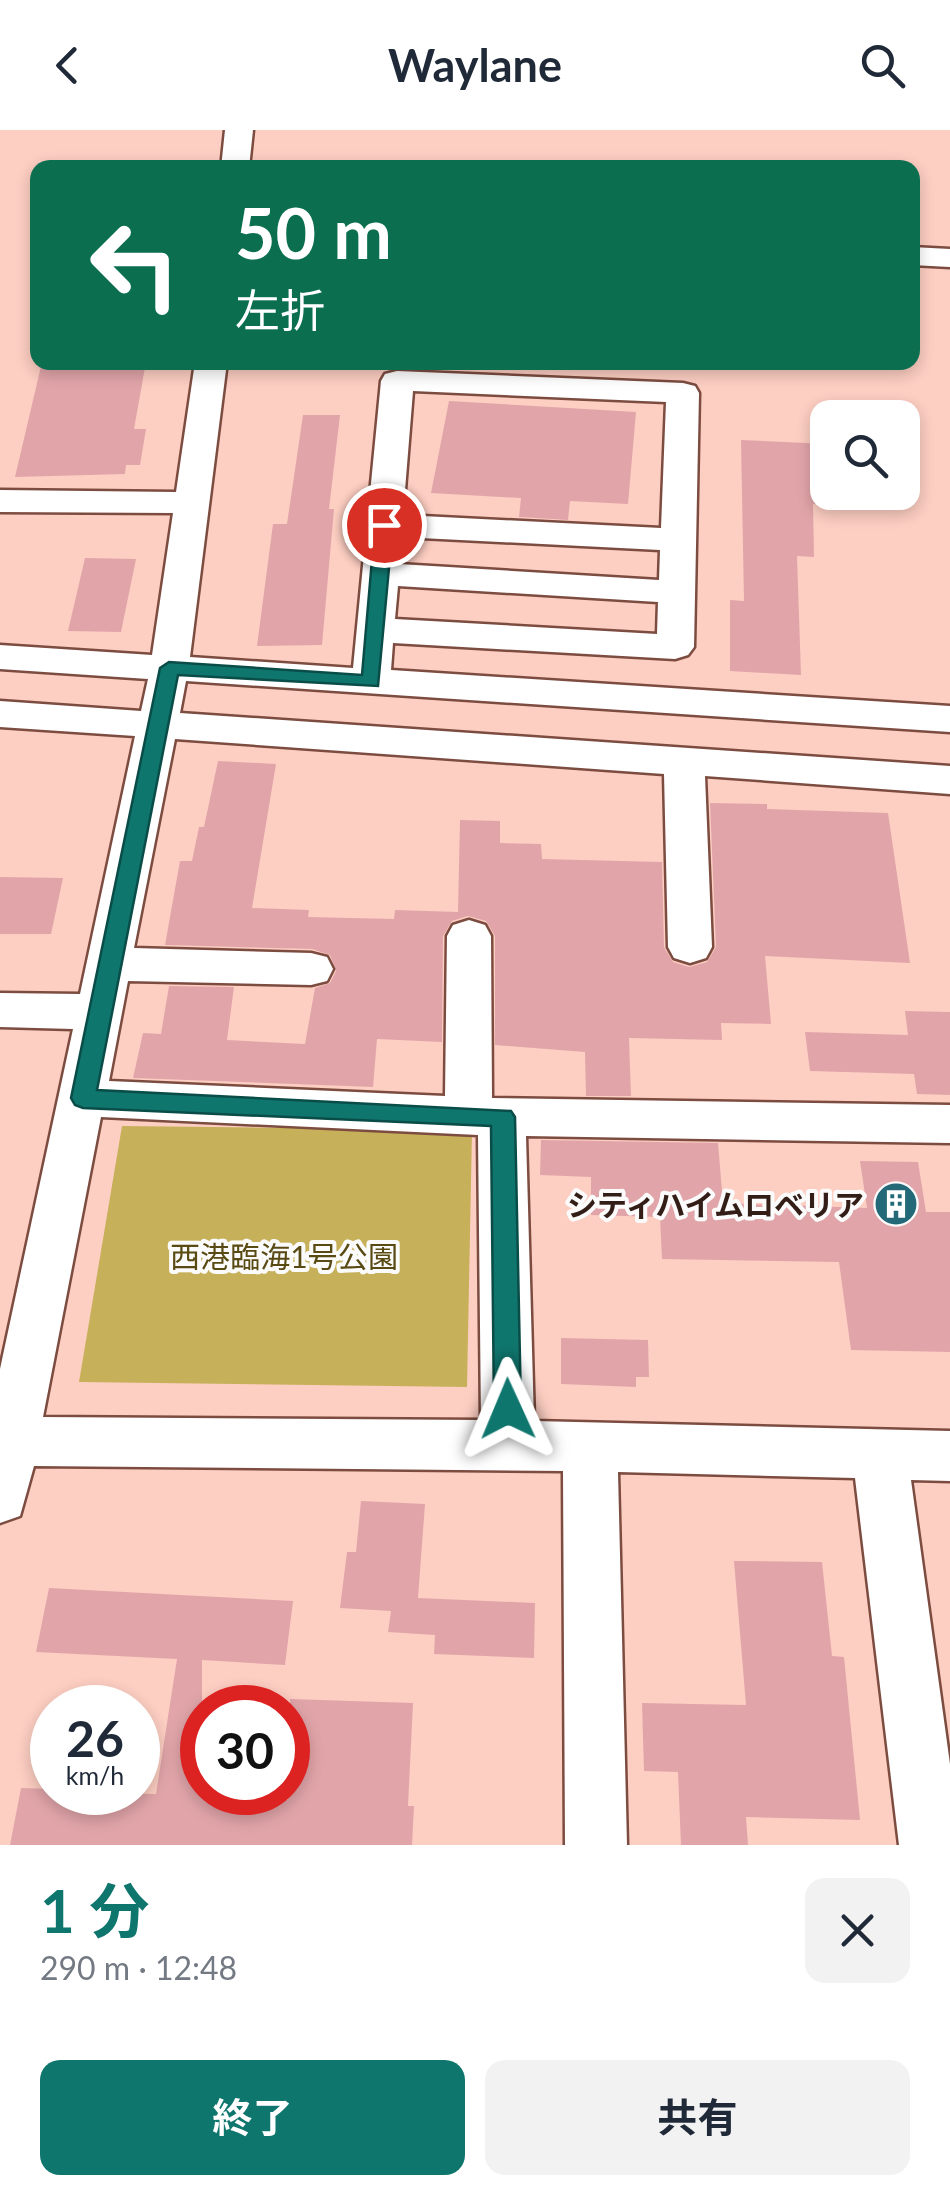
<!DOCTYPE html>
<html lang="ja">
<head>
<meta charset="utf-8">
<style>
	:root { --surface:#fff; --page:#f2f2f3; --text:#1f2937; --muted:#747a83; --accent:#0f766e }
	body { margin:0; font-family:Lato,"Noto Sans JP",sans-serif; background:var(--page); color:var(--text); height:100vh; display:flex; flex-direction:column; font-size:38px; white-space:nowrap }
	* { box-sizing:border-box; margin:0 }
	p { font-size:32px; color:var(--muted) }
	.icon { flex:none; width:55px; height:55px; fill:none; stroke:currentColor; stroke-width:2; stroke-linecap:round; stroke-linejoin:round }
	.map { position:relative; height:1715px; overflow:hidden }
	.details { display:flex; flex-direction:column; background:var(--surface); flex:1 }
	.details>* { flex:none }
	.top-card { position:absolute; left:30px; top:30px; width:890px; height:210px; border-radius:20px; box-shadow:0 5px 15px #0003; background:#0b6e4f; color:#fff; overflow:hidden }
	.buttons { position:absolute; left:810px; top:270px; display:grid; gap:20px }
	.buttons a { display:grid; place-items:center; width:110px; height:110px; border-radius:20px; background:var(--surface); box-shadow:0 5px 15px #0003; font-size:50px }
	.speed { position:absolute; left:30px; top:1555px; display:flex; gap:20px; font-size:50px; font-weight:700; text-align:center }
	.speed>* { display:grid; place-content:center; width:130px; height:130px; border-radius:50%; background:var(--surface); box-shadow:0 5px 15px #0003; line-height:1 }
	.speed small { font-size:25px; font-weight:400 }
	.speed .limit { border:15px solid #d22; background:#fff; color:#111 }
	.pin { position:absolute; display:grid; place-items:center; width:85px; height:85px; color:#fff; margin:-42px; border:5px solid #fff; border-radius:50%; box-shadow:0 2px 10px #0007 }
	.me { position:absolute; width:110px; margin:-55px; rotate:359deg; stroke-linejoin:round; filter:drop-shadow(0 0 8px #0008) }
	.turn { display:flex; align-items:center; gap:35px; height:210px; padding:0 40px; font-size:45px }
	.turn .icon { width:130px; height:130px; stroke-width:2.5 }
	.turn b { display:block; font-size:70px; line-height:85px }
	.round { display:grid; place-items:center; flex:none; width:105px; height:105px; border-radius:20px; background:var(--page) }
	.overview { display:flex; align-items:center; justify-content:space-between; height:170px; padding:0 40px }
	h1 { font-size:60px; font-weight:700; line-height:75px; color:var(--accent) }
	.action { display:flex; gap:20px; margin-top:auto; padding:20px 40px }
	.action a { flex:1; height:115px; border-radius:20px; background:var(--accent); color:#fff; font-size:40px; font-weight:700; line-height:115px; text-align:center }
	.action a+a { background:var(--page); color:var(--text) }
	header { display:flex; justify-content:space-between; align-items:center; height:130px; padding:0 40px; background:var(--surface); font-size:45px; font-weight:700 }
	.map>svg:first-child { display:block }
</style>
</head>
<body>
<header><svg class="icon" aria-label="back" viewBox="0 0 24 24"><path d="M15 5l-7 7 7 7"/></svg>Waylane<svg class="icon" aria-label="search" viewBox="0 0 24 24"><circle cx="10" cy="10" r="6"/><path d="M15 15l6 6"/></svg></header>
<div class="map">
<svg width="950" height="1715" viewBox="0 0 950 1715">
	<rect width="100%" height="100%" fill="#fdcec2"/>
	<path fill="#c7b05a" d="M 122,996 L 472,1000 L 467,1257 L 79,1252 Z"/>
	<path fill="#e1a5a9" d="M 42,232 L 146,232 L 134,299 L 146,299 L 140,335 L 126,335 L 125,344 L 15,347 Z
		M 449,271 L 636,282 L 628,374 L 570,371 L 568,390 L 519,387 L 521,368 L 431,363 Z
		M 303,285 L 340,285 L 329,379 L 334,379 L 322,515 L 257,516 L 273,394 L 287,394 Z
		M 741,310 L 828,314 L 828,375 L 813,374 L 814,427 L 797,426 L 801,545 L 730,541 L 730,470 L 744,471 Z
		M 85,428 L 136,429 L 121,502 L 68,501 Z
		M 218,631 L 276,634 L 252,778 L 309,780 L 308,787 L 394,789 L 395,780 L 458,782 L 460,690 L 500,691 L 500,713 L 541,714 L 542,729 L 662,732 L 664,817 L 673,832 L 689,837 L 707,832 L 716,817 L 710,673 L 767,674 L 767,679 L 888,683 L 910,833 L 765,826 L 771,894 L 721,893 L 722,910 L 629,908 L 631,966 L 586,966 L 585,922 L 495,915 L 495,806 L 486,791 L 468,786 L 452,791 L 443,806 L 442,912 L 377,909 L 373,957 L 133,948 L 143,903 L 161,904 L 169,856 L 234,857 L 227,910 L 305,914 L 315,858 L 330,853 L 336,841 L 330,825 L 312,819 L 165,815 L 180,731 L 192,731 L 199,697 L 204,697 Z
		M 0,747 L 63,748 L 51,804 L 0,804 Z
		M 905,881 L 950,882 L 950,965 L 917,964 L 914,944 L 810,941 L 805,902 L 908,905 Z
		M 541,1010 L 718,1013 L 723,1073 L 867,1078 L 860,1031 L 918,1032 L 926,1082 L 950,1082 L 950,1222 L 851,1220 L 839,1132 L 662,1129 L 660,1087 L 591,1085 L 591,1047 L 540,1045 Z
		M 561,1208 L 648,1210 L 649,1247 L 636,1247 L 636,1257 L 561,1254 Z
		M 361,1371 L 425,1374 L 418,1468 L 535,1473 L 534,1528 L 434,1524 L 435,1505 L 388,1502 L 391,1481 L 340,1478 L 347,1422 L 356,1422 Z
		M 734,1431 L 822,1432 L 832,1526 L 844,1527 L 860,1690 L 746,1687 L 748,1715 L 681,1715 L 678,1642 L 644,1641 L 642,1573 L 746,1575 Z
		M 49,1458 L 293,1471 L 285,1535 L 202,1530 L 202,1667 L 288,1670 L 290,1569 L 413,1573 L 408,1676 L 414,1676 L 412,1715 L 10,1715 L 21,1658 L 52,1659 L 52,1662 L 156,1664 L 177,1529 L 36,1522 Z"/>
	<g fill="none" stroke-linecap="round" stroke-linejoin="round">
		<defs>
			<path id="minor" d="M 225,0 L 253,0 L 249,38 L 221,38 Z
				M 912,117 L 950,119 L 950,137 L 912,135 Z
				M 195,232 L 227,232 L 190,527 L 353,538 L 381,251 L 385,244 L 397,241 L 683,253 L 695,256 L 699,263 L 694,517 L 688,525 L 675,529 L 393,513 L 391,540 L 950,576 L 950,602 L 186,551 L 180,583 L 950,636 L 950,664 L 705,646 L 712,817 L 706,828 L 690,833 L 674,828 L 668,817 L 664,644 L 175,609 L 134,818 L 311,823 L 327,827 L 333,839 L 327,851 L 311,855 L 128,851 L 109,951 L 445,966 L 447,806 L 453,795 L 469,790 L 485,795 L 491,806 L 492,968 L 950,975 L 950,1013 L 526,1006 L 534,1291 L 950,1301 L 950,1351 L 911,1350 L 950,1634 L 950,1715 L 899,1715 L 855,1348 L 618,1342 L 627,1715 L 565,1715 L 563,1341 L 34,1336 L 20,1386 L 0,1393 L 0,1239 L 73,899 L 0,897 L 0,863 L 80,864 L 135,606 L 0,597 L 0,571 L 141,581 L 148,549 L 0,539 L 0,515 L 152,525 L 173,383 L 0,382 L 0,360 L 176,362 ZM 413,261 L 666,272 L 661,398 L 403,385 ZM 401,407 L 660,420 L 659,450 L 399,434 ZM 398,456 L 658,472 L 657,504 L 395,489 ZM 101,987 L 478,1005 L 481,1290 L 43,1287 Z"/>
		</defs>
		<use href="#minor" stroke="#7d4c40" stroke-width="5"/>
		<use href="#minor" fill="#fff" fill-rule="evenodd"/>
	</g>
	<path fill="#0f766e" stroke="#0a4d48" stroke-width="2.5" d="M 384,389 L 393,395 L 378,556 L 178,545 L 97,960 L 511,981 L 515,987 L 521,1279 L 517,1287 L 508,1291 L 498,1287 L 494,1279 L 491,996 L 83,978 L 75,975 L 71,968 L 160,538 L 169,532 L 362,545 L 375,395 Z"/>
	<defs>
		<symbol id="building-disc" viewBox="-11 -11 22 22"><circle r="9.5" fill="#236978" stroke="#fbfbfb"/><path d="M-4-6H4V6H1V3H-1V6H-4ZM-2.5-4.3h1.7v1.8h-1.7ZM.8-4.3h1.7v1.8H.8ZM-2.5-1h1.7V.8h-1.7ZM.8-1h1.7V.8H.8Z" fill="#fff"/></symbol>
	</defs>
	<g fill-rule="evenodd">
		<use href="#building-disc" x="871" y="1049" width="50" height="50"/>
	</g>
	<g text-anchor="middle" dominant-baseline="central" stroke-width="8" stroke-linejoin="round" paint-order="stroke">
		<g font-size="30" font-weight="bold" fill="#321d17" stroke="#fbfbfb" text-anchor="end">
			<text x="864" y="1074">シティハイムロベリア</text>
		</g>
		<g font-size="30" fill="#584a12" stroke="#fbfbfb">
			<text x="284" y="1126">西港臨海1号公園</text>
		</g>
	</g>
</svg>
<div class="buttons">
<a><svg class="icon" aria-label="search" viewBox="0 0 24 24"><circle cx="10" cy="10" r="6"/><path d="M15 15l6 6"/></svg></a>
</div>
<div class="speed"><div>26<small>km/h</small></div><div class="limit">30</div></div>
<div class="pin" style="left:384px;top:395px;background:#d93025"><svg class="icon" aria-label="arrive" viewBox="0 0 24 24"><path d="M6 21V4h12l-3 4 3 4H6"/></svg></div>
<svg class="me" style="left:508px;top:1279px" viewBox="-20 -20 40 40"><path d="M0-17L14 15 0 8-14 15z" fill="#0f766e" stroke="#fff" stroke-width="4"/></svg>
<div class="top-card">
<div class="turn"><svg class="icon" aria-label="left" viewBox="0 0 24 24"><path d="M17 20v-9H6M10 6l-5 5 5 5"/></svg><div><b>50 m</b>左折</div></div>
</div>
</div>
<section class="details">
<div class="overview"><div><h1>1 分</h1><p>290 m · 12:48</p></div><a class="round"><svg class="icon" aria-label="close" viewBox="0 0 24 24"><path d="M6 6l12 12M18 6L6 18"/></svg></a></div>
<div class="action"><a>終了</a><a>共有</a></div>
</section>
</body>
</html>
